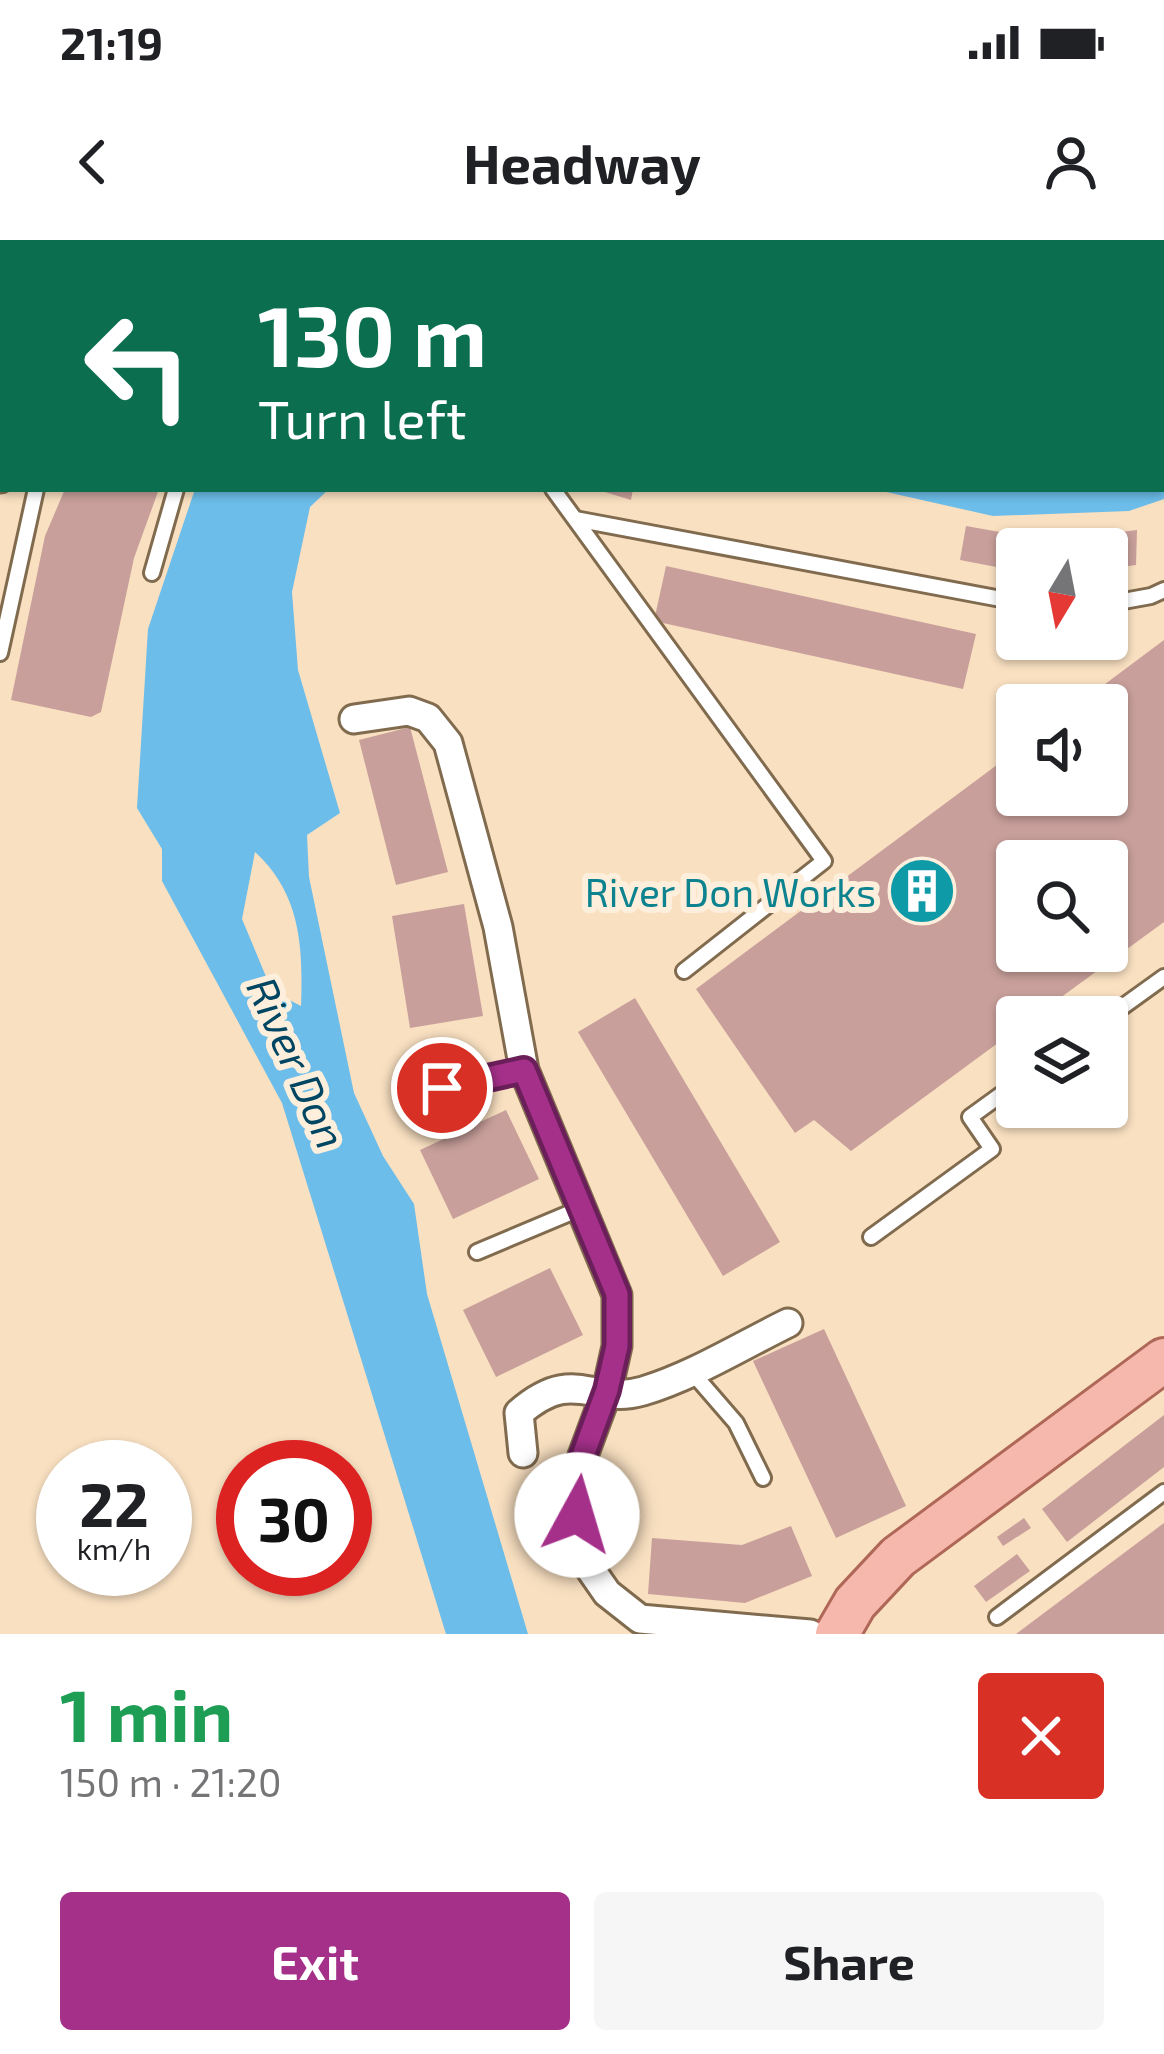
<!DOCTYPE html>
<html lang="en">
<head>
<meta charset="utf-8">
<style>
	:root { --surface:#fff; --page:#f6f6f6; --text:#202124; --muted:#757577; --accent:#a5308a }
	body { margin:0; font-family:"Exo 2",sans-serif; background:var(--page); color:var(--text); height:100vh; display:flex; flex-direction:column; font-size:45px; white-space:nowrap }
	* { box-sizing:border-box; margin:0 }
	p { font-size:39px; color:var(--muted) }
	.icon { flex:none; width:66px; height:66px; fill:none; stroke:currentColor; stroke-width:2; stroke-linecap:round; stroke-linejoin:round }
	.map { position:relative; height:1394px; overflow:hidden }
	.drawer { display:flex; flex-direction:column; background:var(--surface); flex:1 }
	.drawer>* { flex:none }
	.hud { position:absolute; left:0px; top:0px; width:1164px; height:252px; box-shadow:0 3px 9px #0004; background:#0b6e4f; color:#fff; overflow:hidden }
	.needle { width:78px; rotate:190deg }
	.buttons { position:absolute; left:996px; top:288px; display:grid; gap:24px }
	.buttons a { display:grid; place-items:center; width:132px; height:132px; border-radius:12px; background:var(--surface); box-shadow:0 3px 9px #0004; font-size:60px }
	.speed { position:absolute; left:36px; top:1200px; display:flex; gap:24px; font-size:60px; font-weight:700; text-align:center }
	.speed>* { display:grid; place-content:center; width:156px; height:156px; border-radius:50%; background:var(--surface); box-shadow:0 3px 9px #0004; line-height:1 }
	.speed small { font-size:30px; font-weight:400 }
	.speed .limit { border:18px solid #d22; background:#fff; color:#111 }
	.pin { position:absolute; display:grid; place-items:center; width:102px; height:102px; color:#fff; margin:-51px; border:6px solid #fff; border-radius:50%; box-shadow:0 3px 12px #0007 }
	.me { position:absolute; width:132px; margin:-66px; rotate:6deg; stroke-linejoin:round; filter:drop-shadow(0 0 9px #0008) }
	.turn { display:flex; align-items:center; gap:42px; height:252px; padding:0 60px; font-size:54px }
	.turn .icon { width:156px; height:156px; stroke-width:2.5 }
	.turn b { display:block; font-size:84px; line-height:102px }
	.round { display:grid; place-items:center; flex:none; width:126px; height:126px; border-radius:12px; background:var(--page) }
	.head { display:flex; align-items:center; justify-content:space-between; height:204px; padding:0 60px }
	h1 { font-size:72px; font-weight:700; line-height:90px; color:#1e9e55 }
	.primary-button { display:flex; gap:24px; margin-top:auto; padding:24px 60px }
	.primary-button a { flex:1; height:138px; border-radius:12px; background:var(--accent); color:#fff; font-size:48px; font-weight:700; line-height:138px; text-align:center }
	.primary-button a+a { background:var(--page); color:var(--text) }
	.status { display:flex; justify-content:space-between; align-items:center; height:84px; padding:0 60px; background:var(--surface); direction:ltr }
	.status svg { height:33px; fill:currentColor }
	header { display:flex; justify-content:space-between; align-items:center; height:156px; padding:0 60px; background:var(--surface); font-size:54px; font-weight:700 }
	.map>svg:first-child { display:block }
</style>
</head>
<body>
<div class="status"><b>21:19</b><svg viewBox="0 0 49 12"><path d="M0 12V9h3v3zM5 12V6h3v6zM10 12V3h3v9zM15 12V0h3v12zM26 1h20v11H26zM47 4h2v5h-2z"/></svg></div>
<header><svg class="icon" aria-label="back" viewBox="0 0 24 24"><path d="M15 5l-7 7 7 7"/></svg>Headway<svg class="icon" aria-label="person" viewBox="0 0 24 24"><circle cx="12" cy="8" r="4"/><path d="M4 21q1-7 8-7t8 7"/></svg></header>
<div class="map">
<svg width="1164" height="1394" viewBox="0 0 1164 1394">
	<rect width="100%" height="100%" fill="#f9e0c1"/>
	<path fill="#6cbde9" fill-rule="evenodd" d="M 1164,144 L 1164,259 L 1129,271 L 993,276 L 873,249 L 1161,249 Z
		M 195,249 L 329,249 L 310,267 L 292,352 L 298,430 L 340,573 L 307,595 L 309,637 L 354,853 L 383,916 L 414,964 L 427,1054 L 528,1394 L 446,1394 L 282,863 L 162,641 L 162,609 L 137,568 L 148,389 ZM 255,612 C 301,654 303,707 301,766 L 272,751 L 242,679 Z"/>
	<path fill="#c89f9b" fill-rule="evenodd" d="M 65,249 L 159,249 L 134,318 L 101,472 L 91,477 L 11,460 L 45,296 Z
		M 595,249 L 633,249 L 631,260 Z
		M 966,286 L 1050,301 L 1137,290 L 1136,325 L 1107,329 L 1107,309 L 1017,309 L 1017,331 L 960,320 Z
		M 666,326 L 976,394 L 963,449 L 654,381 Z
		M 1164,400 L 1164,682 L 1034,777 L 1017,777 L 1017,789 L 851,911 L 814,880 L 795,893 L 696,749 L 1017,510 L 1017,555 L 1107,555 L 1107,465 L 1077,465 ZM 1017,621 L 1107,621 L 1107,711 L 1017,711 Z
		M 410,487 L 448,632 L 396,645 L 359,500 Z
		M 464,664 L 483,776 L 410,788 L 392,676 Z
		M 635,758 L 780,1002 L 723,1036 L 578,792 Z
		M 506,870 L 539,939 L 453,979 L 420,910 Z
		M 550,1028 L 583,1095 L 496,1137 L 463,1070 Z
		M 824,1089 L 906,1266 L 836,1298 L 753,1121 Z
		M 1164,1175 L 1164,1227 L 1067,1302 L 1042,1269 Z
		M 1024,1278 L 1031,1288 L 1003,1306 L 997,1297 Z
		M 1164,1283 L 1164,1394 L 1016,1394 Z
		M 791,1286 L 812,1336 L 745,1363 L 648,1354 L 652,1298 L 742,1305 Z
		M 1017,1314 L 1030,1331 L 986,1362 L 974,1346 Z"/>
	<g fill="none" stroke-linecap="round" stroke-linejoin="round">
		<defs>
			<path id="service" d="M 359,0 L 363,3
				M 792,0 L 809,3
				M 416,3 L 416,0
				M 1031,3 L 1031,0
				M 553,249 L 824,621 L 684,731
				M 575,279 L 1017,362
				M 152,333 L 176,249
				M 1107,364 L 1151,356 L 1164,350
				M 0,413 L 36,249
				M 1107,778 L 1164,737
				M 442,847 L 524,830
				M 871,997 L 992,909 L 970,877 L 1017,843
				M 477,1012 L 584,967
				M 691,1131 L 736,1183 L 763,1238
				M 997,1377 L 1164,1252"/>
			<path id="minor" d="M 42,3 L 43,0
				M 0,238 L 3,226
				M 354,479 L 409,471 L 428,478 L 448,503 L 498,687 L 524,830 L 617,1055 L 617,1106 L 607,1151 L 581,1221 L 577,1275 L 582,1317 L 607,1353 L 640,1379 L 810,1394
				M 523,1213 L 519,1173 C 574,1125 592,1166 643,1151 C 693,1136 741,1106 788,1083"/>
			<path id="primary" d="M 837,1394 L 855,1363 L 898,1317 L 1164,1120"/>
		</defs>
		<use href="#service" stroke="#816b4f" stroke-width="20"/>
		<use href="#minor" stroke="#816b4f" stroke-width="33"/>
		<use href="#primary" stroke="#af6757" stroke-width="48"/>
		<use href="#service" stroke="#fff" stroke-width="14"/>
		<use href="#minor" stroke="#fff" stroke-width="27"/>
		<use href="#primary" stroke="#f6b8ac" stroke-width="42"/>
	</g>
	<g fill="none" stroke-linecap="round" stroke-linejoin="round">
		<defs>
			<path id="route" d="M 442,848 L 524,830 L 617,1054 L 617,1106 L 607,1150 L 581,1221 L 577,1275"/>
		</defs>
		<use href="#route" stroke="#6b1f5a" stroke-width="30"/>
		<use href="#route" stroke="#a5308a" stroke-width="21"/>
	</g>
	<defs>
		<symbol id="building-disc" viewBox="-11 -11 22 22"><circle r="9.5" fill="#0f9aa8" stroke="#feefdc"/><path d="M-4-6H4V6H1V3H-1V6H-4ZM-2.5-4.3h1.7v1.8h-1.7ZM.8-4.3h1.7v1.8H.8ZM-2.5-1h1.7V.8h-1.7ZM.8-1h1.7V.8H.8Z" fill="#fff"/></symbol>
	</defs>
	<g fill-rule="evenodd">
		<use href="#building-disc" x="884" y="613" width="76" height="76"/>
	</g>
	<g text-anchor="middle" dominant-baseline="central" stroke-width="12" stroke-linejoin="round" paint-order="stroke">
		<g font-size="39" fill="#0d838f" stroke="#feefdc" text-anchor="end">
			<text x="876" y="651">River Don Works</text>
		</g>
		<g font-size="42" font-style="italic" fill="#004663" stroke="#feefdc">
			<text transform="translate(298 822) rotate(66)">River Don</text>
		</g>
	</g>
</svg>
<div class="buttons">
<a><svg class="needle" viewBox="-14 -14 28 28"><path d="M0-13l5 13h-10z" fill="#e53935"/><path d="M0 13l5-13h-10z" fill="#757577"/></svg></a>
<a><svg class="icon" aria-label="sound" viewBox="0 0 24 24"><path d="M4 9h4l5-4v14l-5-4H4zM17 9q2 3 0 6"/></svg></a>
<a><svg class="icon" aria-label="search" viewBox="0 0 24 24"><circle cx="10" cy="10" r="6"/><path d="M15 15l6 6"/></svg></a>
<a><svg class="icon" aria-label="layers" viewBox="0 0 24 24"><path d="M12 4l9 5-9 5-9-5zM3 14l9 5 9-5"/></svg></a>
</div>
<div class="speed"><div>22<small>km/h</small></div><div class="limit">30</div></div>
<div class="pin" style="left:442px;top:848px;background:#d93025"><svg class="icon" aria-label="arrive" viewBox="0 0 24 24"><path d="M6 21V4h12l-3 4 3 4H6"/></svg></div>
<svg class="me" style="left:577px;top:1275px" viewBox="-20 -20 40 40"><circle r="19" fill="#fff"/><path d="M0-13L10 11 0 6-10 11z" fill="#a5308a"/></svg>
<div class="hud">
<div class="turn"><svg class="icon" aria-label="left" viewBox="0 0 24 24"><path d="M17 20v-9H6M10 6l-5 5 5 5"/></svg><div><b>130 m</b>Turn left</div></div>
</div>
</div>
<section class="drawer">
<div class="head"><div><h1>1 min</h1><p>150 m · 21:20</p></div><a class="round" style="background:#d93025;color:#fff"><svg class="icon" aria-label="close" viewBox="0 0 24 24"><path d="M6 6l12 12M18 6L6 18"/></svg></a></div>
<div class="primary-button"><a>Exit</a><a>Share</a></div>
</section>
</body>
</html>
